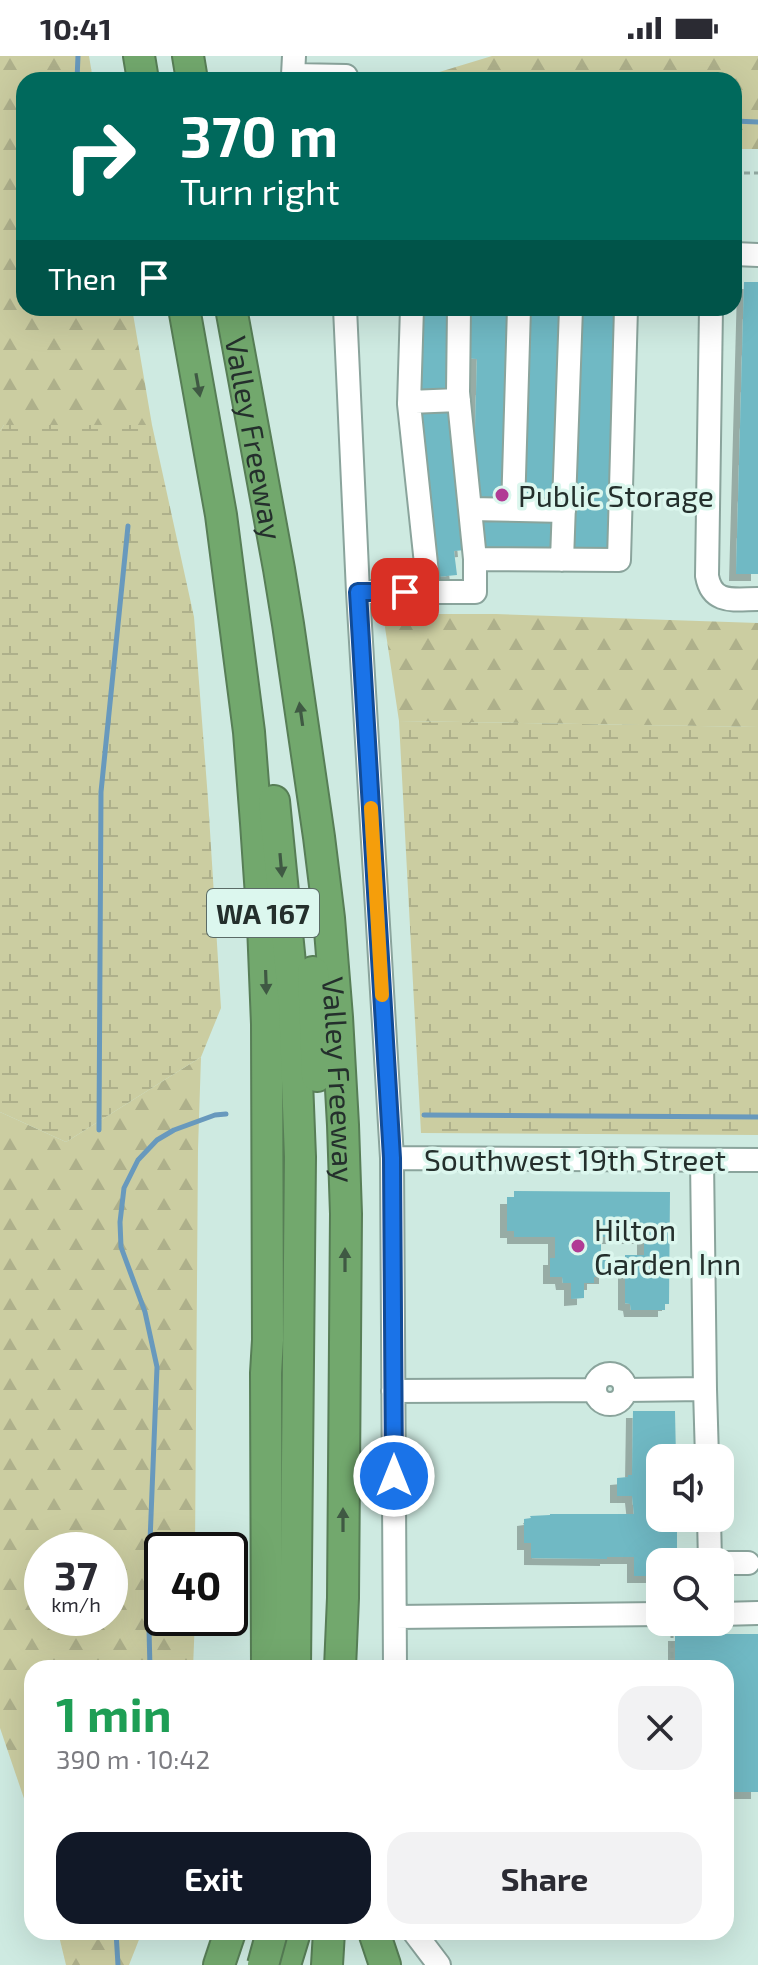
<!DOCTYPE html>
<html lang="en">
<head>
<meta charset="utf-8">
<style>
	:root { --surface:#fff; --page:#f2f2f3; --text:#2b2b33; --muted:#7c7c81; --accent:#111827 }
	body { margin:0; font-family:"Exo 2",sans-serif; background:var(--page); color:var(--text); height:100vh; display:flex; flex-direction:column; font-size:30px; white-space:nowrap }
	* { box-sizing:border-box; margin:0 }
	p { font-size:26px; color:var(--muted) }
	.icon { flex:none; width:44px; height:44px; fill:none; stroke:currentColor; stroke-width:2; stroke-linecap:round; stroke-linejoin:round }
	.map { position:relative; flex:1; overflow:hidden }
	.side { position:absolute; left:24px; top:1604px; width:710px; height:280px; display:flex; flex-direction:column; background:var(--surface); border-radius:24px; box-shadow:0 8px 32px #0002 }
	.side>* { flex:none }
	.banner { position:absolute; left:16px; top:16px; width:726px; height:244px; border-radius:24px; box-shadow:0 8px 32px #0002; background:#00695c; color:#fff; overflow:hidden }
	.tools { position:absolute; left:646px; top:1388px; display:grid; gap:16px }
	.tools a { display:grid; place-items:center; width:88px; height:88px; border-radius:16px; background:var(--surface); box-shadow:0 8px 32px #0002; font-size:40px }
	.speed { position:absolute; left:24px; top:1476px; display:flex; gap:16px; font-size:40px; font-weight:700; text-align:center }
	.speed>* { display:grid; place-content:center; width:104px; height:104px; border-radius:50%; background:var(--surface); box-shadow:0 8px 32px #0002; line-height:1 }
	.speed small { font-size:20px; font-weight:400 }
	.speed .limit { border:4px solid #111; border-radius:12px; background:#fff; color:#111 }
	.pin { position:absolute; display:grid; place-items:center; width:68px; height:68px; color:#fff; margin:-34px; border-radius:16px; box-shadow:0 4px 12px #0006 }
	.me { position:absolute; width:88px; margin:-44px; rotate:0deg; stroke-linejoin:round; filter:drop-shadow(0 0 6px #0008) }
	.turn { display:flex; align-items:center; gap:28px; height:168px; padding:0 32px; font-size:36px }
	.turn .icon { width:104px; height:104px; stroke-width:2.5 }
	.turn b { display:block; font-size:56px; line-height:68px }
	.then { display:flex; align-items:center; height:76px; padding:0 32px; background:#0003; gap:16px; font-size:30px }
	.round { display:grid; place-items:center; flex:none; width:84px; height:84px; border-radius:24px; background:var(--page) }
	.summary { display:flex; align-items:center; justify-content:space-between; height:136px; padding:0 32px }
	h1 { font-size:48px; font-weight:700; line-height:60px; color:#1e9e55 }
	.action { display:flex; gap:16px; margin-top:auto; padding:16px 32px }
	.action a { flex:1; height:92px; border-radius:24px; background:var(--accent); color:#fff; font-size:32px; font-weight:700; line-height:92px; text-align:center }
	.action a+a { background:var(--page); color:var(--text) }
	.status { display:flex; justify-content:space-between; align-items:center; height:56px; padding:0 40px; background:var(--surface); direction:ltr }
	.status svg { height:22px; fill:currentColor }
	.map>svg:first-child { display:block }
</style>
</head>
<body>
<div class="status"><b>10:41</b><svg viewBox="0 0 49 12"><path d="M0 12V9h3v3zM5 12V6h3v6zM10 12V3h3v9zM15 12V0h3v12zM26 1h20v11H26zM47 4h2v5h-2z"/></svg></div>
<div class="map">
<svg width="758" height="1909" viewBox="0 0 758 1909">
	<defs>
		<pattern id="forest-firs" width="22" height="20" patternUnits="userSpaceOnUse" patternTransform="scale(2)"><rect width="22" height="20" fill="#cbcda1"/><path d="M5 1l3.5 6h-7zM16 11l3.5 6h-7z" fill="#aeb08b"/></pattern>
		<pattern id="wetland-marsh" width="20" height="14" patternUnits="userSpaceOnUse" patternTransform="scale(2)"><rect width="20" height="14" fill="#cbcda1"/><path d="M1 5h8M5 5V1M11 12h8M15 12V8" fill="none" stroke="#aeb08b"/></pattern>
		<filter id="shadow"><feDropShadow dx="-7" dy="7" stdDeviation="0" flood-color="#0004"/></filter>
	</defs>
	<rect width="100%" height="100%" fill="#ceeae1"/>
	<path fill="url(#forest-firs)" fill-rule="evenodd" d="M 0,0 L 89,0 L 93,24 L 24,24 L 24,252 L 132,252 L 152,369 L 4,369 L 0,375 Z
		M 492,0 L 758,0 L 758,93 L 734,93 L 734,24 L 413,24 Z
		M 383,558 L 496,558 L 758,567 L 758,671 L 399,665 Z
		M 201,1001 L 198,1093 L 195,1494 L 162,1494 L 162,1562 L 195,1562 L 193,1612 L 32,1612 L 32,1766 L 0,1672 L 0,1056 L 66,1086 ZM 42,1494 L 110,1494 L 110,1562 L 42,1562 Z
		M 58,1876 L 142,1876 L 129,1909 L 66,1909 Z"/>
	<path fill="url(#wetland-marsh)" d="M 4,369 L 152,369 L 194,561 L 208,743 L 221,952 L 201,1001 L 66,1086 L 0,1056 L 0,375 Z
		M 399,665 L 758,671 L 758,1079 L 421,1077 Z"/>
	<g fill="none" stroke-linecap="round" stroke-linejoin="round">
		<path stroke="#6899bd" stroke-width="5" d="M 77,24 L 78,0
			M 734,65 L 758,66
			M 424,1059 L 758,1061
			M 99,1074 L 101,736 L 128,470
			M 150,1612 L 148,1535 L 157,1311 L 145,1256 L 121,1191 L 120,1166 L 124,1132 L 138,1104 L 157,1084 L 174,1074 L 215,1059 L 226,1058
			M 116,1876 L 118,1909"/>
	</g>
	<path fill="#70b9c4" filter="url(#shadow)" d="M 744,226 L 758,226 L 758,518 L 736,518 Z
		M 424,252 L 454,252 L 451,338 L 421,337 Z
		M 466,252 L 512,252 L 507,447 L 473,446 L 477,303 L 465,302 Z
		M 525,252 L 563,252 L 558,441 L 520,439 Z
		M 577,252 L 614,252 L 607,493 L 570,491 Z
		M 451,351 L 465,494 L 454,495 L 457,519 L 436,521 L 420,354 Z
		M 484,460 L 557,461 L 556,491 L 483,491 Z
		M 514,1135 L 670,1136 L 669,1248 L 665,1248 L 665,1254 L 631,1254 L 630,1248 L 625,1247 L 625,1199 L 644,1199 L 644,1181 L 601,1181 L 601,1202 L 606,1202 L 606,1221 L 594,1221 L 594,1227 L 584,1227 L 584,1242 L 571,1243 L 571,1227 L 563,1227 L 562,1221 L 550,1221 L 550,1202 L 555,1202 L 555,1181 L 514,1181 L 514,1175 L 507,1175 L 507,1141 L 514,1141 Z
		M 633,1355 L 675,1355 L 676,1402 L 660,1402 L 660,1462 L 677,1462 L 677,1506 L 660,1506 L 660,1520 L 634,1520 L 634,1501 L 607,1501 L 607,1503 L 531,1502 L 531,1487 L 524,1487 L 524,1463 L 531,1462 L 530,1460 L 550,1459 L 550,1458 L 634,1458 L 632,1440 L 617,1440 L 617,1422 L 628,1421 L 628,1419 L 632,1419 Z
		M 675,1578 L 758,1578 L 758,1736 L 726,1736 L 726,1612 L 675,1612 Z"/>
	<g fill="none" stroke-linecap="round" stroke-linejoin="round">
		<defs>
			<path id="minor" d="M 294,0 L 293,19 L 346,20
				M 734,198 L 758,199
				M 345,252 L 358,536 L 392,1102 L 395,1612
				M 412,252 L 409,348 L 429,536
				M 459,252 L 458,336 L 475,503
				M 711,252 L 707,520 C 712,549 735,543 758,543
				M 409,346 L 459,344
				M 470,453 L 564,455
				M 513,454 L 519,252
				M 562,504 L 571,252
				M 358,536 L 475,536 L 475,503 L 619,504 L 626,252
				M 392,1102 L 758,1104
				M 702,1104 L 705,1333
				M595 1333a15 15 0 1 1 30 0a15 15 0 1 1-30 0Z
				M 625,1334 L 705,1333 L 707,1402
				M 393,1335 L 594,1334
				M 709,1462 L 710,1506
				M 720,1507 L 748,1507
				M 720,1558 L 758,1557
				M 395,1561 L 660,1558
				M 414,1876 L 439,1909"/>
			<g id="highway">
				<path d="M 139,0 L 143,24"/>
				<path d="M 188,0 L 192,24"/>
				<path d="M 184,252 L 221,459 L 249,676 L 256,767 L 263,869 L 267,968 L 268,1284 L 266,1317 L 267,1612"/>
				<path id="s1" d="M 231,252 L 279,513 L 288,568 L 319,781 L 329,862 L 337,961 L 343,1069 L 346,1158 L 343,1542 L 340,1612"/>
				<path d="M 274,745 L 294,948 L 300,1101 L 295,1612"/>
				<path d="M 313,916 L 317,1020"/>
				<path d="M 374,1876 L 385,1909"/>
				<path d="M 219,1909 L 230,1876"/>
				<path d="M 285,1909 L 295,1876"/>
				<path d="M 327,1909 L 329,1876"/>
			</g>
		</defs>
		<use href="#minor" stroke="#8aa49c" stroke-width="26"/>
		<use href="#highway" stroke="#577e56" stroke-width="34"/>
		<path stroke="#92a9a2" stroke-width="3" stroke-dasharray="6 4" stroke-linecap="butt" d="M 734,117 L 758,117
			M 672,1612 L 672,1573 L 710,1573"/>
		<use href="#minor" stroke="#fff" stroke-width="22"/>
		<use href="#highway" stroke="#72a86d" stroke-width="30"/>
		<defs>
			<path id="highway-bridge" d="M 263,1909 L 272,1876"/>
		</defs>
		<use href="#highway-bridge" stroke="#577e56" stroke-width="34" stroke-linecap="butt"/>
		<use href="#highway-bridge" stroke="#72a86d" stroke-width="30"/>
	</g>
	<defs><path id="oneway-solid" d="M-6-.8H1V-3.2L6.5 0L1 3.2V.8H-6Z" transform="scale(2)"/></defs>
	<g fill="#3f5943">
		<use href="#oneway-solid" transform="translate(198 329) rotate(80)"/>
		<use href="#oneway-solid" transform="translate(301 658) rotate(-98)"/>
		<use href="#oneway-solid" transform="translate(281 809) rotate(85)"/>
		<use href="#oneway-solid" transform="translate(266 926) rotate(88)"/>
		<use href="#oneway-solid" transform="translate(345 1204) rotate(-90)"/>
		<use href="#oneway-solid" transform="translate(343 1464) rotate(-90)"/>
	</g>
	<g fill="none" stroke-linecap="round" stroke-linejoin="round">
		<defs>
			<path id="route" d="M 394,1420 L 392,1102 L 358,536 L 405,536"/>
		</defs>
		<use href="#route" stroke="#114b97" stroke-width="20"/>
		<use href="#route" stroke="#1a73e8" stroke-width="14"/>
		<path stroke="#f59e0b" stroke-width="14" d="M 371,752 L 382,939"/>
	</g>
	<g fill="#b13c95" stroke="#dcf7ee" stroke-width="3">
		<circle cx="502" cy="439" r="8"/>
		<circle cx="578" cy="1190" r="8"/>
	</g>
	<g text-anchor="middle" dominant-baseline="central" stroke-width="7" stroke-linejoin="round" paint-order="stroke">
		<rect fill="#dcf7ee" stroke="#5b6b66" stroke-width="2" x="207" y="833" width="112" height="48" rx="6"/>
		<g font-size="28" font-weight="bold" fill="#242f2c">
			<text x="263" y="857">WA 167</text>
		</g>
		<g font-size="30" fill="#242f2c" stroke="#dcf7ee">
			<text stroke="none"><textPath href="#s1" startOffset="132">Valley Freeway</textPath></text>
			<text stroke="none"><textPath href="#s1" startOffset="780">Valley Freeway</textPath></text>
			<text x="575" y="1103">Southwest 19th Street</text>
		</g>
		<g font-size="30" fill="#242f2c" stroke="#dcf7ee" text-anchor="start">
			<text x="518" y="439">Public Storage</text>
			<text x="594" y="1173">Hilton<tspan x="594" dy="34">Garden Inn</tspan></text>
		</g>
	</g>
</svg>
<div class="tools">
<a><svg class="icon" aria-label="sound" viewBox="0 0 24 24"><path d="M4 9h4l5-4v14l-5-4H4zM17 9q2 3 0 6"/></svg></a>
<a><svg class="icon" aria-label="search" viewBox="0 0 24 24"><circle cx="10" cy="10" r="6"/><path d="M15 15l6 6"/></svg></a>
</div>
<div class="speed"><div>37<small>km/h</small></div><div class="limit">40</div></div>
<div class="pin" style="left:405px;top:536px;background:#d93025"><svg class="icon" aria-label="arrive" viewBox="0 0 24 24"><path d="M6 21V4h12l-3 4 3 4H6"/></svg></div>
<svg class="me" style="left:394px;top:1420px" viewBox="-20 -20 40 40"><circle r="17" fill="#1a73e8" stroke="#fff" stroke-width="3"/><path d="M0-11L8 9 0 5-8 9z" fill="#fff"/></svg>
<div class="banner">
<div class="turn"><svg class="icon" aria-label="right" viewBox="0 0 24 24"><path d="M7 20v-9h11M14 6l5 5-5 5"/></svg><div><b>370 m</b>Turn right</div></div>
<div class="then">Then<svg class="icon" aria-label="arrive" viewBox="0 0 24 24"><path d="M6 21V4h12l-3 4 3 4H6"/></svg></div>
</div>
<section class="side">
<div class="summary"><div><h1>1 min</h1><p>390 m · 10:42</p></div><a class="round"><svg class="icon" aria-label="close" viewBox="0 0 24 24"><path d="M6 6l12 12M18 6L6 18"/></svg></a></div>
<div class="action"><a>Exit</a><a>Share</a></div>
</section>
</div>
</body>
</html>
